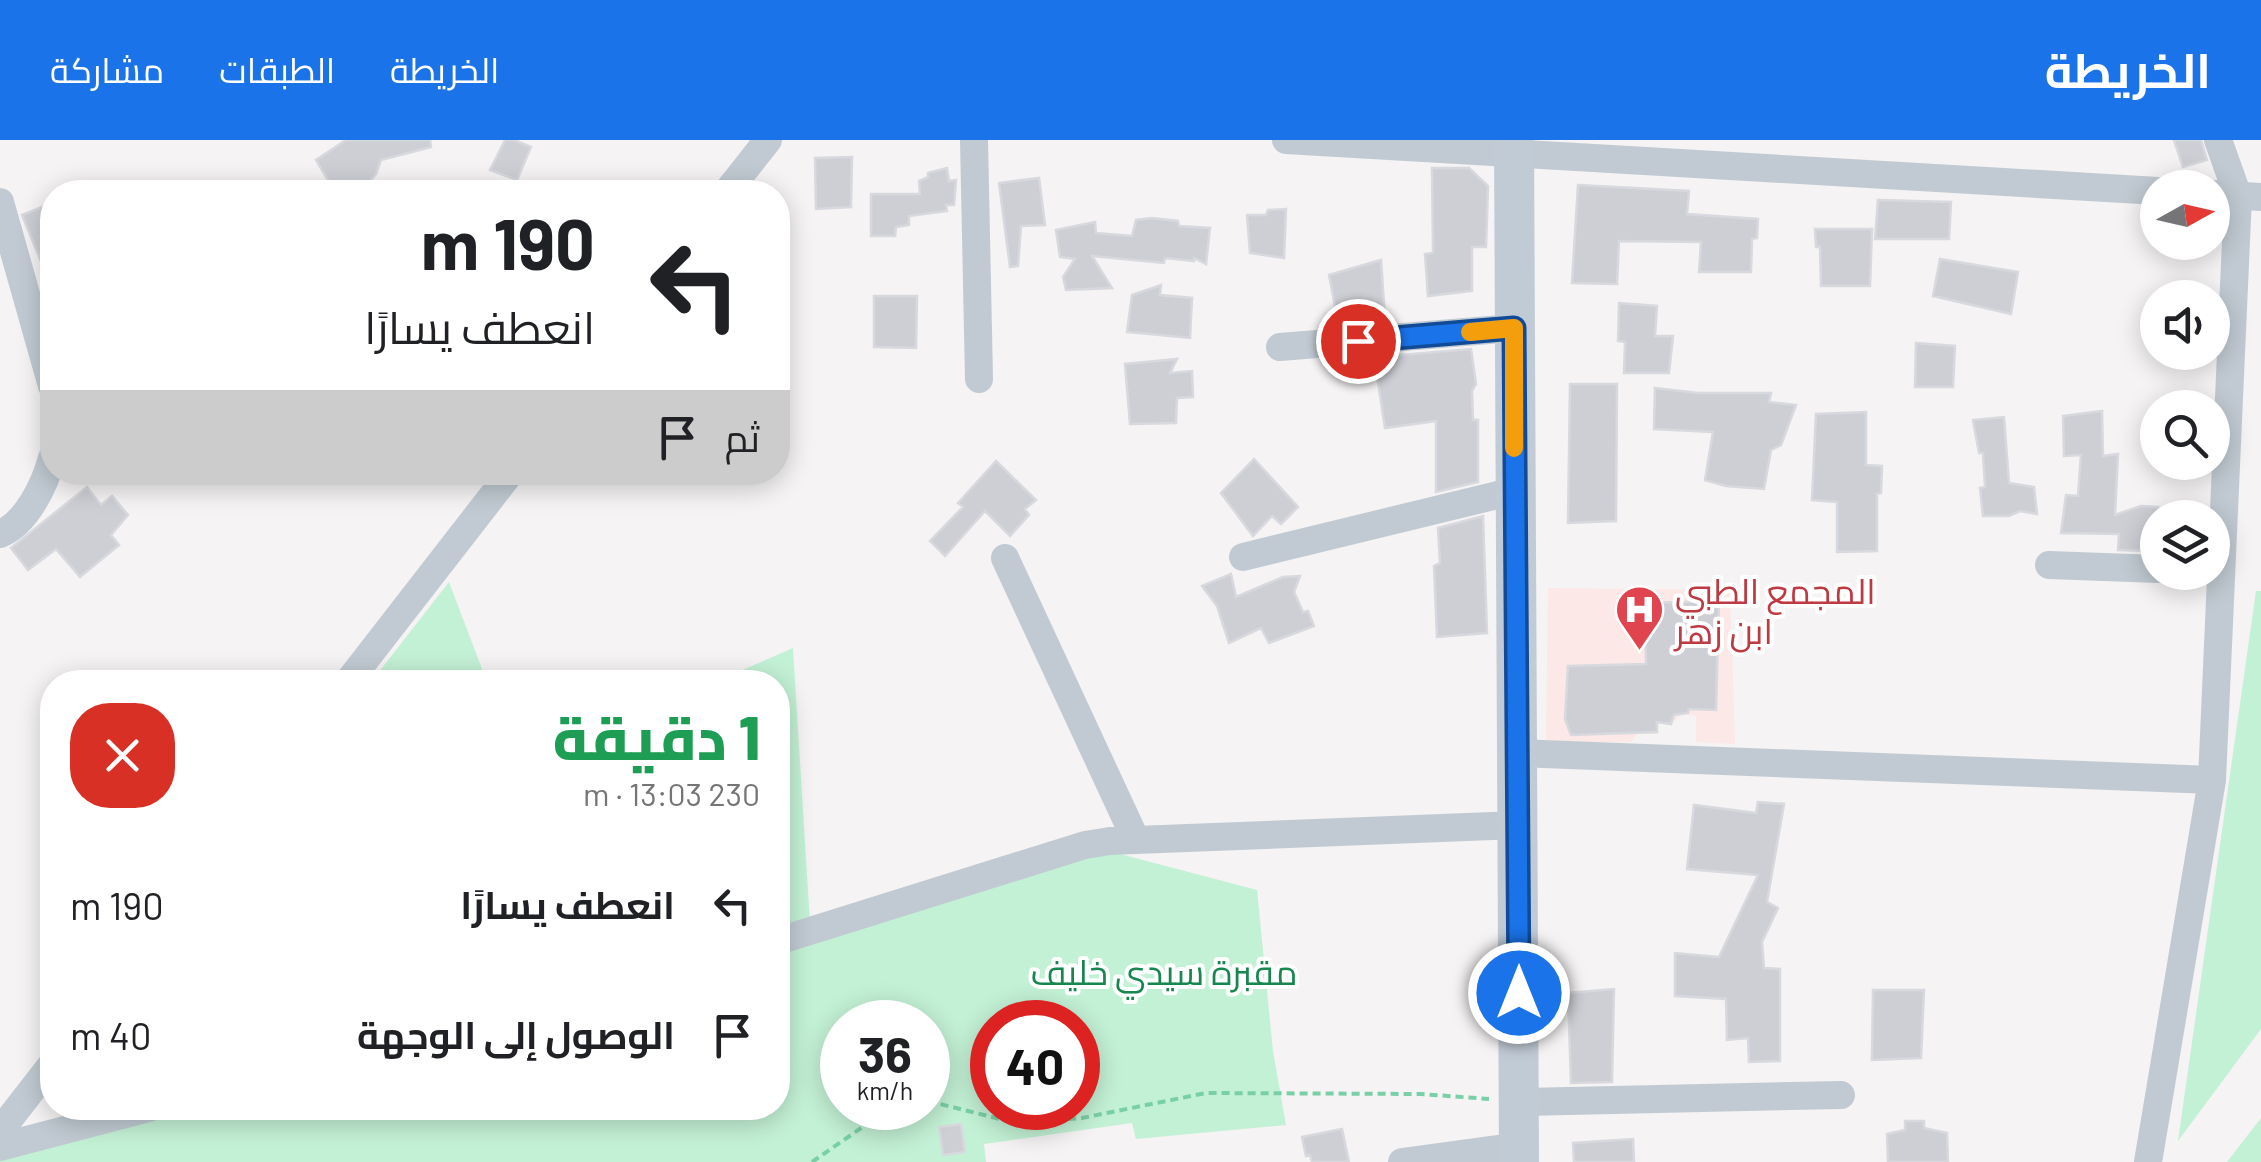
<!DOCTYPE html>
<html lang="ar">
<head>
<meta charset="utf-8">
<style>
	:root { --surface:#fff; --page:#f6f6f6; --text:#202124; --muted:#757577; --accent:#1a73e8 }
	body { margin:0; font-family:Barlow,Cairo,sans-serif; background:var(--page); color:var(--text); direction:rtl; height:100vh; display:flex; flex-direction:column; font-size:38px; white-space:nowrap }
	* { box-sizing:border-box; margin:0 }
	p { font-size:32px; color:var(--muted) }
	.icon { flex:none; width:55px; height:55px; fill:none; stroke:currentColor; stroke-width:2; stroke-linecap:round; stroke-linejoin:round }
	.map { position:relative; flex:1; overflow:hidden; direction:ltr }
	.panel { position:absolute; left:40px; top:530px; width:750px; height:450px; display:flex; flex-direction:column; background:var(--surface); border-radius:40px; box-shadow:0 5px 25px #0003; direction:rtl }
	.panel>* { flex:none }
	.banner { position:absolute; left:40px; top:40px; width:750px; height:305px; border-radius:40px; box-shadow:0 5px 25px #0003; direction:rtl; background:#fff; color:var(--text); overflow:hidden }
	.needle { width:65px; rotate:82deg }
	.buttons { position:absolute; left:2140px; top:30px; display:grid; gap:20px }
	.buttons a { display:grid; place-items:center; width:90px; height:90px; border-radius:50%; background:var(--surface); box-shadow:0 5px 25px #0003; font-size:50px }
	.speed { position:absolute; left:820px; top:860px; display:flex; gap:20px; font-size:50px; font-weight:700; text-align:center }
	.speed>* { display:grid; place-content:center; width:130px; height:130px; border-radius:50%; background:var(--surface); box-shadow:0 5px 25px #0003; line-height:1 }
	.speed small { font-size:25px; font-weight:400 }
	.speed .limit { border:15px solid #d22; background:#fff; color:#111 }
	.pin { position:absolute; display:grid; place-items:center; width:85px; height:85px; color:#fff; margin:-42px; border:5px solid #fff; border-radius:50%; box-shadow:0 2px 10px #0007 }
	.me { position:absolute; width:110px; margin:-55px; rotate:0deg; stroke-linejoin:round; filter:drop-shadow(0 0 8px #0008) }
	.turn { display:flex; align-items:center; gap:35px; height:210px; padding:0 30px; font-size:45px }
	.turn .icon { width:130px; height:130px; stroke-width:2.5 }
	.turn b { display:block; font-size:70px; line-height:85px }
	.then { display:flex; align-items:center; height:95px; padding:0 30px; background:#0003; gap:20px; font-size:38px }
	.round { display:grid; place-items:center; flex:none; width:105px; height:105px; border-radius:40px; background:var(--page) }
	.summary { display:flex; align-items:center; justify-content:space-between; height:170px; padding:0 30px }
	h1 { font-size:60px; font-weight:800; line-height:75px; color:#1e9e55 }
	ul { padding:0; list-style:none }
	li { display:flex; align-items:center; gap:30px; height:130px; padding:0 30px }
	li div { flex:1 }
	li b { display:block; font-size:38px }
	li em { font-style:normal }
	header { display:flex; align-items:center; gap:60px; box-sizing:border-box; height:140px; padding:0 50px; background:var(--accent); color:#fff }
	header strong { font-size:48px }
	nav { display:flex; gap:55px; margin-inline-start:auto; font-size:35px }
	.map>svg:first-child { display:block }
</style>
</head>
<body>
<header>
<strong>الخريطة</strong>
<nav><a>الخريطة</a><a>الطبقات</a><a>مشاركة</a></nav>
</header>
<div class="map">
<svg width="2261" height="1022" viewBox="0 0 2261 1022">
	<rect width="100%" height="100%" fill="#f5f3f3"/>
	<path fill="#fce8e6" d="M 1548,448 L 1730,450 L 1735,604 L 1696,602 L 1696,576 L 1682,574 L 1671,584 L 1657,582 L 1657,594 L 1637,593 L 1632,602 L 1546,602 Z"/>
	<path fill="#c3f1d5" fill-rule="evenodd" d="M 449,442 L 487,542 L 371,542 Z
		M 2256,451 L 2261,451 L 2261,889 L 2178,1001 Z
		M 793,508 L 810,783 L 778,792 L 778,542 L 715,542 Z
		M 1101,709 L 1257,750 L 1273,911 L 1286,985 L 1136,999 L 1132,983 L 984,1004 L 986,1022 L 0,1022 L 0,1013 L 182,968 L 778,968 L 778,813 ZM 842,882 L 928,882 L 928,968 L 842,968 ZM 992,882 L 1078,882 L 1078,968 L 992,968 Z
		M 2261,978 L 2261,1022 L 2227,1022 Z"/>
	<path fill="#cdcfd5" stroke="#d7d9de" stroke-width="2.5" d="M 346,0 L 430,0 L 431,7 L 381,20 L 376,34 L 360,52 L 335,52 L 316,20 Z
		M 505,0 L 514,0 L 531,7 L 517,40 L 490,30 Z
		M 2174,0 L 2201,0 L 2207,20 L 2183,27 Z
		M 852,17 L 851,67 L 816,69 L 815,18 Z
		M 947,28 L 949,41 L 956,40 L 954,65 L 946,65 L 947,71 L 909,76 L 909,85 L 896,87 L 895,96 L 871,96 L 871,54 L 920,54 L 919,41 L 928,37 L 928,33 Z
		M 1432,28 L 1469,28 L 1488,46 L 1486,107 L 1472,107 L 1472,151 L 1428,156 L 1425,114 L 1433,113 Z
		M 1039,38 L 1045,85 L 1021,86 L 1018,126 L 1010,127 L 999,43 Z
		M 1578,45 L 1689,51 L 1687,74 L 1758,79 L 1757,98 L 1752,99 L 1751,132 L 1699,132 L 1701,102 L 1619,101 L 1617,144 L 1572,143 Z
		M 1878,60 L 1951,62 L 1949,99 L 1875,99 Z
		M 52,63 L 52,148 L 22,75 Z
		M 1286,69 L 1284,118 L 1250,113 L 1247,75 L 1266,75 L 1268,70 Z
		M 1152,78 L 1178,81 L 1179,86 L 1210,88 L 1206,124 L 1194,118 L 1194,121 L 1165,118 L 1164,123 L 1092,116 L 1112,148 L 1066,150 L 1063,137 L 1075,119 L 1060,117 L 1056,90 L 1095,82 L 1096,93 L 1132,96 L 1136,80 Z
		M 1815,89 L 1872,89 L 1870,146 L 1821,146 L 1820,107 L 1816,107 Z
		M 1940,119 L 2018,132 L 2011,174 L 1933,156 Z
		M 1381,120 L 1385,178 L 1338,182 L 1329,135 Z
		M 1161,145 L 1160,155 L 1192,158 L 1190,198 L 1127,192 L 1132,155 Z
		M 874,156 L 917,156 L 916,208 L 874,207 Z
		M 1619,163 L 1657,166 L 1655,196 L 1673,196 L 1669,233 L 1624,233 L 1625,202 L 1618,201 Z
		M 1916,203 L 1955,206 L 1953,247 L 1915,247 Z
		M 1471,209 L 1476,244 L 1472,251 L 1473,280 L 1478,280 L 1478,342 L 1436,352 L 1436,281 L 1385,288 L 1375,222 L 1400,215 Z
		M 1177,219 L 1170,233 L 1192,231 L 1193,257 L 1177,258 L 1176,283 L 1130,284 L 1125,224 Z
		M 1570,244 L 1617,244 L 1616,381 L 1568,383 Z
		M 1655,248 L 1698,253 L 1771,253 L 1769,262 L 1796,265 L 1781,305 L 1771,310 L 1764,349 L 1726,346 L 1705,340 L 1713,292 L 1654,289 Z
		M 2102,271 L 2103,316 L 2118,314 L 2115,375 L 2141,366 L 2158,367 L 2158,411 L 2118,410 L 2119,394 L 2061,393 L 2066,355 L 2078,356 L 2081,315 L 2064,316 L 2063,276 Z
		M 1866,272 L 1866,325 L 1882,326 L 1881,353 L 1877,354 L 1877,411 L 1837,412 L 1837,362 L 1812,360 L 1816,274 Z
		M 2004,277 L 2009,343 L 2034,347 L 2037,374 L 2020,371 L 2009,376 L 1983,376 L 1980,348 L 1985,347 L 1983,313 L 1979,313 L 1973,280 Z
		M 1254,319 L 1298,367 L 1281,384 L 1272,376 L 1253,396 L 1221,353 Z
		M 996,321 L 1036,360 L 1025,369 L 1029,375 L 1010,396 L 985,371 L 945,416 L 930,401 L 963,367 L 958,363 Z
		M 87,347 L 101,365 L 112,356 L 128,375 L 111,395 L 119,405 L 80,437 L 56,409 L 28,430 L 11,408 Z
		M 1483,376 L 1487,493 L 1437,497 L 1434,426 L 1440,423 L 1438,388 Z
		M 1231,434 L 1236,457 L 1283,437 L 1300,436 L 1294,452 L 1303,472 L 1308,471 L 1314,486 L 1269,503 L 1261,488 L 1229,503 L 1217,466 L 1202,446 Z
		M 1719,461 L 1716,570 L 1689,569 L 1688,573 L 1674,575 L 1671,584 L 1657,582 L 1657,592 L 1571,595 L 1565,579 L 1568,526 L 1646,524 L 1645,463 Z
		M 1758,662 L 1784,664 L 1767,762 L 1778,768 L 1762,802 L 1764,828 L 1780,829 L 1780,921 L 1749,922 L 1748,898 L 1727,900 L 1726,859 L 1675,856 L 1675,813 L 1719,817 L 1758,735 L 1687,729 L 1694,665 L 1756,673 Z
		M 1614,849 L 1612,942 L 1571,943 L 1568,853 Z
		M 1873,850 L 1924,850 L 1921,918 L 1872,920 Z
		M 1905,981 L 1924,981 L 1924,988 L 1947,993 L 1948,1022 L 1888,1022 L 1887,994 L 1905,990 Z
		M 961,984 L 965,1012 L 943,1015 L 939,987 Z
		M 1342,989 L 1349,1022 L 1312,1022 L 1310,1015 L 1306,1016 L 1302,997 Z
		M 1633,999 L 1634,1022 L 1574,1022 L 1573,1003 Z"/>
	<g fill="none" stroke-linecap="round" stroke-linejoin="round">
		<path stroke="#7ad0a6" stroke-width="4" stroke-dasharray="8 5" stroke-linecap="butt" d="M 928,961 L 1016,983 L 1082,978 L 1206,953 L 1421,954 L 1489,959
			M 812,1022 L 890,968"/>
		<path stroke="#c1cad2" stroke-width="28" d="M 974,0 L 979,239
			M 1286,0 L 2158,51
			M 727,52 L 768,0
			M 2212,54 L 2261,57
			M 0,62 L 52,246
			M 1280,207 L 1514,188
			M 0,394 C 27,383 45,344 52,318
			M 1243,417 L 1514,351
			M 1005,418 L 1135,698
			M 2049,425 L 2158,429
			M 348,542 L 511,332
			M 1518,613 L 2212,640
			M 778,801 L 1085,705 L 1110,701 L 1518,685
			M 1519,962 L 1841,955
			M 0,991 L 52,924
			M 0,1007 L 149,968
			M 1402,1022 L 1519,1006
			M 2148,1022 L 2212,640 L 2238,56 L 2218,0"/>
		<path stroke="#c1cbd6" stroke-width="40" d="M 1514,0 L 1519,1022"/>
	</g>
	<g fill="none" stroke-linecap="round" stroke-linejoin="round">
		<defs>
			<path id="route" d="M 1358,201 L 1514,188 L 1519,853"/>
		</defs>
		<use href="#route" stroke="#114b97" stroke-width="25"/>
		<use href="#route" stroke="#1a73e8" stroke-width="18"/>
		<path stroke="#f59e0b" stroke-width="18" d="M 1470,192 L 1514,188 L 1514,308"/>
	</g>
	<defs>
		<symbol id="hospital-pin" viewBox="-11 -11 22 30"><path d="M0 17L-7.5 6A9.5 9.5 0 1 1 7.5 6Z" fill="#e0444e" stroke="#fff"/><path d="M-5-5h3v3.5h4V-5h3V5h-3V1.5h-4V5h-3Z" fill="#fff"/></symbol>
	</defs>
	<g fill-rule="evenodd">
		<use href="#hospital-pin" x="1612" y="442" width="55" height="75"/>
	</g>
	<g text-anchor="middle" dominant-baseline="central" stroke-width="8" stroke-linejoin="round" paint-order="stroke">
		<g font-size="35" fill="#be3a42" stroke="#fff" text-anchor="start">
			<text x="1675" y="450">المجمع الطبي<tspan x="1675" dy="40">ابن زهر</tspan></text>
		</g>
		<g font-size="35" fill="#17864f" stroke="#fff">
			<text x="1164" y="831">مقبرة سيدي خليف</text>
		</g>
	</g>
</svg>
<div class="buttons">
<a><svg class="needle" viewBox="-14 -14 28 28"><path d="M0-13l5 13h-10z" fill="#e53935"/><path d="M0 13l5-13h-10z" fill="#757577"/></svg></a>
<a><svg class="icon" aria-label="sound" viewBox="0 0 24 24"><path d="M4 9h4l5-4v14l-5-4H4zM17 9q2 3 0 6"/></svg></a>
<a><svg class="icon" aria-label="search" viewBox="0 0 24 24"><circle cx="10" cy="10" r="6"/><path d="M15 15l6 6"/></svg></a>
<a><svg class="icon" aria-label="layers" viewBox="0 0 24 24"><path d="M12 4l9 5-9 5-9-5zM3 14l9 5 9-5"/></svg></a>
</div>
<div class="speed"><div>36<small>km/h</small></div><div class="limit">40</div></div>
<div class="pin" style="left:1358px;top:201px;background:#d93025"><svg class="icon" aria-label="arrive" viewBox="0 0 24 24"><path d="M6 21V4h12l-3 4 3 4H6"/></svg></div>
<svg class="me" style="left:1519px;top:853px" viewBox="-20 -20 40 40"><circle r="17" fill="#1a73e8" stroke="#fff" stroke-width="3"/><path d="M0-11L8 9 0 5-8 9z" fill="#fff"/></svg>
<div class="banner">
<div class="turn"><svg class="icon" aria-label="left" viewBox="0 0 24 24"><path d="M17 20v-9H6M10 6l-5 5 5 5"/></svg><div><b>190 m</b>انعطف يسارًا</div></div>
<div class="then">ثم<svg class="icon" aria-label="arrive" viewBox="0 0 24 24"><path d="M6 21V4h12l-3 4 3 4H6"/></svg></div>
</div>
<section class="panel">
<div class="summary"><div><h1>1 دقيقة</h1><p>230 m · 13:03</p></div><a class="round" style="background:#d93025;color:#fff"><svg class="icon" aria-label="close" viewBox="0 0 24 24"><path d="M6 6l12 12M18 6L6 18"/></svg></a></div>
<ul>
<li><svg class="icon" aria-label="left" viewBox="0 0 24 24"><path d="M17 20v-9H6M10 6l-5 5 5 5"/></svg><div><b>انعطف يسارًا</b></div><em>190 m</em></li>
<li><svg class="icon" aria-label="arrive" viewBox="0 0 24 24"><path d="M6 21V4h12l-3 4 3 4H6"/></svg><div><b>الوصول إلى الوجهة</b></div><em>40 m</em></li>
</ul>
</section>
</div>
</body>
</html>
